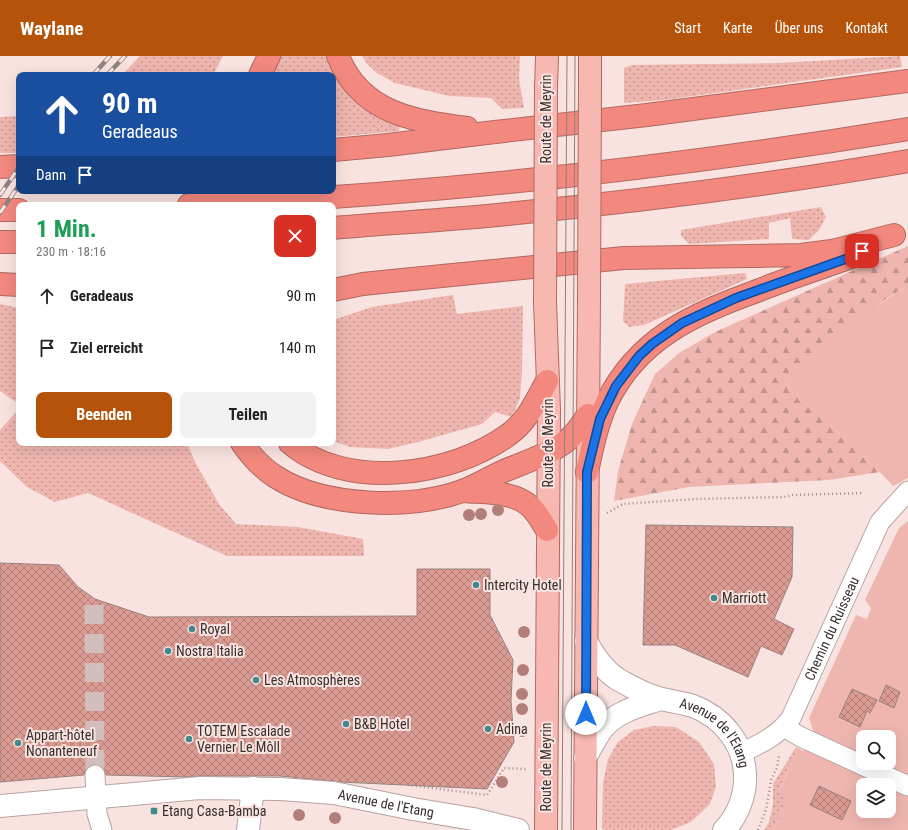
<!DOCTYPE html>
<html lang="de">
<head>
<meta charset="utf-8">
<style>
	:root { --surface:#fff; --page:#f2f2f2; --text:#222; --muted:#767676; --accent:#b45309 }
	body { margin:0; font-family:"Roboto Condensed",sans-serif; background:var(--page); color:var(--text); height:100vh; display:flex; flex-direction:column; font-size:15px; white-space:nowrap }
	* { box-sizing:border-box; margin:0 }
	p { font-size:13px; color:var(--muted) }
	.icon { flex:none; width:22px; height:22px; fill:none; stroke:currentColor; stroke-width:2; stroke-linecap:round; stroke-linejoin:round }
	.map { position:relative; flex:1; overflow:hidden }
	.side { position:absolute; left:16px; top:146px; width:320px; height:244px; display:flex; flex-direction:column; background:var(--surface); border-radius:8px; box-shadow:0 4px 16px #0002 }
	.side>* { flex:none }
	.banner { position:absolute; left:16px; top:16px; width:320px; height:122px; border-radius:8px; box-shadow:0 4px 16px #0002; background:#1a4fa0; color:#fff; overflow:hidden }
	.tools { position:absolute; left:856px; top:674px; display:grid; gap:8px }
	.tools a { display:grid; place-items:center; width:40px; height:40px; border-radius:8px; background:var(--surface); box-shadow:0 4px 16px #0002; font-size:20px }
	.pin { position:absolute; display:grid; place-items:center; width:34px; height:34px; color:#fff; margin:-17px; border-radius:8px; box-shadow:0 2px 6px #0006 }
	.me { position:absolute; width:44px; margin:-22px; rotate:0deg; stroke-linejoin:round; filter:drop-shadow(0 0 3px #0008) }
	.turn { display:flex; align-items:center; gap:14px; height:84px; padding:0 20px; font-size:18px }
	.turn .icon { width:52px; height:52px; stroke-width:2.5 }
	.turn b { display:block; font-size:28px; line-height:34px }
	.then { display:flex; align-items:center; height:38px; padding:0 20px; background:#0003; gap:8px; font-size:15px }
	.round { display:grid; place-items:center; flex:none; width:42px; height:42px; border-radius:8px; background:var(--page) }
	.overview { display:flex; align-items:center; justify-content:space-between; height:68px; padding:0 20px }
	h1 { font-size:24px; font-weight:700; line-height:30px; color:#1e9e55 }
	.button { display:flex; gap:8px; margin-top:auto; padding:8px 20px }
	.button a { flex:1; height:46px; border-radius:8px; background:var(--accent); color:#fff; font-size:16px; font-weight:700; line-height:46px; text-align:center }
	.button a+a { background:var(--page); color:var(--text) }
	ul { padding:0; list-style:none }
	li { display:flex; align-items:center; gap:12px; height:52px; padding:0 20px }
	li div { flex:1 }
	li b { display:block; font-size:15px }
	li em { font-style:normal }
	header { display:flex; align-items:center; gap:24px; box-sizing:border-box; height:56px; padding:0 20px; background:var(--accent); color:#fff }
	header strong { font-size:19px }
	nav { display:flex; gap:22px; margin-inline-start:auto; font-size:14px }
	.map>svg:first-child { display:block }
</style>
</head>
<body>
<header>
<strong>Waylane</strong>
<nav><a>Start</a><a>Karte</a><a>Über uns</a><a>Kontakt</a></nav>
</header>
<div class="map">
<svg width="908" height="774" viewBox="0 0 908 774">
	<defs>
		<pattern id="grass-dots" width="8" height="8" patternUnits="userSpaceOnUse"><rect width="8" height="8" fill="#eeb6af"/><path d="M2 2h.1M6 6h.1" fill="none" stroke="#c2948f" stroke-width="1.8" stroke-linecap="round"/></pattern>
		<pattern id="forest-firs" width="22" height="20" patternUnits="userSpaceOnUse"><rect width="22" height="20" fill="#eeb6af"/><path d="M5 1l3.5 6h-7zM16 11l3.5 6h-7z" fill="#c2948f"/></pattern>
		<pattern id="building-cross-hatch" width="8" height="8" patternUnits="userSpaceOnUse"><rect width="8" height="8" fill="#db9b93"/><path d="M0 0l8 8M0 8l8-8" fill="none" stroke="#b27f78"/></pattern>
	</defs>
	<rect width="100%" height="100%" fill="#f9e3e0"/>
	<path fill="url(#grass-dots)" d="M 140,0 L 223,0 L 213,19 L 122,19 Z
		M 280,0 L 330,0 L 400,66 L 399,75 L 333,81 L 333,19 L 270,19 Z
		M 362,0 L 520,0 L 519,23 L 524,52 L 502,53 L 491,42 L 449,40 L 395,27 L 377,17 L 367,8 Z
		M 900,0 L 902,11 L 664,44 L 624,47 L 624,12 L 632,9 L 780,7 Z
		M 19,60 L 19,93 L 16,97 L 0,97 L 0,61 Z
		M 821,151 L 826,161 L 819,174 L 809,184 L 792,183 L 790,162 L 769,167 L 769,183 L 689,188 L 681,180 L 681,174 Z
		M 745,217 L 747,223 L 644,269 L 629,271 L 623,265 L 625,228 Z
		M 453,239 L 457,258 L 523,250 L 522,315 L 520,342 L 512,361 L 495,356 L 482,368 L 418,386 L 388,393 L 350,391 L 333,385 L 333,264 L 372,251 Z
		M 0,248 L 19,252 L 19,348 L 0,335 Z
		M 19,353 L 19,387 L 187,387 L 195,406 L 219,448 L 236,468 L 298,471 L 363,483 L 364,500 L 227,500 L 88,437 L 55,446 L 27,431 L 0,405 L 0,374 Z
		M 653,670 L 676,671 L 699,686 L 714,708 L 716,731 L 710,748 L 691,766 L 671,774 L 606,774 L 602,773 L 603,727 L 608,703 L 618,686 L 634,674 Z
		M 796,691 L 798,692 L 779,734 L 786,745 L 773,774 L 764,774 L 769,766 L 773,749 L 773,728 Z"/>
	<path fill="url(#forest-firs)" d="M 908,190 L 908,229 L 883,245 L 804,315 L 785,327 L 880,416 L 829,424 L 689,431 L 614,445 L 618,415 L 632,368 L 655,318 L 679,297 L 715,276 Z"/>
	<path fill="#eeb6af" d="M 908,229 L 908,422 L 893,430 L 880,416 L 785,327 L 804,315 L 859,262 Z
		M 908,465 L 908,722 L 875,707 L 889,707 L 889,681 L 863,681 L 863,702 L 815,680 L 809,662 L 856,559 L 867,563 L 871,552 L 865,544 L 899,472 Z
		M 798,692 L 803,695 L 805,693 L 883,729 L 863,729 L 863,755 L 889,755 L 889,732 L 908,740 L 908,774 L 773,774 L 786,745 L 779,735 Z"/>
	<path fill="url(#building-cross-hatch)" stroke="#968380" d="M 646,469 L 793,471 L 792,521 L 774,563 L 794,573 L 782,599 L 761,590 L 748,621 L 675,589 L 643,589 Z
		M 0,507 L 59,509 L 78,531 L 95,543 L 149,561 L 417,560 L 417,513 L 490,513 L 490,559 L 513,604 L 511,644 L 514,686 L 487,733 L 341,726 L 280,720 L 200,720 L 187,721 L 106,719 L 104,713 L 100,709 L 95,708 L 89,710 L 85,714 L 84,719 L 0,726 Z
		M 886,629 L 900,636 L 894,652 L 879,645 Z
		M 852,633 L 877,644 L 870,657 L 867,655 L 860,671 L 839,661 Z
		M 819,730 L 851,745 L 842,764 L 810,749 Z"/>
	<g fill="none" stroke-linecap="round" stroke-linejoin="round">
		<path stroke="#d2bfbc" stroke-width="19" stroke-dasharray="19 10" stroke-linecap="butt" d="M 94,549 L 95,719"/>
		<defs>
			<g id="street">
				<path d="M 784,671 L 801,681 L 908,730"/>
				<path id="s1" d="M 741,697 C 760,688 778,680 791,662 L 880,466 L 908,435"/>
				<path d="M 95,719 L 97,758 L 102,774"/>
			</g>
			<g id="secondary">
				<path id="s2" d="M 586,585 C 594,600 604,615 619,624 C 630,630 642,637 655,641 C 667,645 680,646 693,650 C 722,661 744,687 745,719 C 746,738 738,760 724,774"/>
				<path d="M 585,702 C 591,692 596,681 603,672 C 617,655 640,650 660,643"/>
				<path id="s3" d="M 0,750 L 200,732 L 280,733 L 334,737 L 413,753 L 473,763 L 518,774"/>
				<path d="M 248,774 L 253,732"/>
			</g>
			<path id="primary" d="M 590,27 L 590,0
				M 546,32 L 547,0
				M 545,246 L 549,354 L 546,774
				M 585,774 L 589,242"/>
			<path id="highway" d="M 338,0 C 360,57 414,65 467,72
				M 260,19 L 269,0
				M 333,94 L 388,89 L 495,76 L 647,59 L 908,25
				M 0,111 L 19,110
				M 189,149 C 430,139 670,112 908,73
				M 0,154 L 19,154
				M 333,172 C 391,167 449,164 507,158 C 641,145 775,128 908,105
				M 0,186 L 19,186
				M 0,228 L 19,229
				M 333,234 L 363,228 L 392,225 L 624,202 L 801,199 L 832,195 L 894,179
				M 242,387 C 251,400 263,413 276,421 C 323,451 412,454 462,435 C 477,430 490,421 504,415 C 525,406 557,396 573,379 C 579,373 583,366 588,359
				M 290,387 C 346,435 452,420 508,379 C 527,366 536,345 547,325
				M 587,416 C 592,392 597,368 607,346 C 638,282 694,258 757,235 C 787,223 818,213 849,202
				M 464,435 C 486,437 514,435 531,451 C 538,458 542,466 547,474"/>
		</defs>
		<use href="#street" stroke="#b7a3a0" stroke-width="21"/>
		<use href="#secondary" stroke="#b7a3a0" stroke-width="24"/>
		<use href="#primary" stroke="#b16962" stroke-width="24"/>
		<use href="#highway" stroke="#b16962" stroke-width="24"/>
		<path stroke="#9d8d8b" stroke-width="2.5" stroke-dasharray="1 3" stroke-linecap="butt" d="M 607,457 L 623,448 L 695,443 L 784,441 L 792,439 L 864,437
			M 408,729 L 487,739 L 504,712 L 527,713
			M 758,774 L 766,754 L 771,724 L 777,712 L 779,698"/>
		<use href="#street" stroke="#fff" stroke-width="19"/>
		<use href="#secondary" stroke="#fff" stroke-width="22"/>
		<use href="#primary" stroke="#f8b8b2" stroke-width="22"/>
		<use href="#highway" stroke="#f3887e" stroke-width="22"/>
		<path stroke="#918280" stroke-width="1" d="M 562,774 L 567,0
			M 571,774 L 575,0"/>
		<defs>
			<path id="rail" d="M 93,19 L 110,0
				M 107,19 L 125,0
				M 0,139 L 19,111
				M 0,157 L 19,129"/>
		</defs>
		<use href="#rail" stroke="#918280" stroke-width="4.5"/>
		<use href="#rail" stroke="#f9e3e0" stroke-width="3" stroke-dasharray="9" stroke-linecap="butt"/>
		<defs>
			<path id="primary-bridge" d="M 589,242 L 590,27
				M 545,246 L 546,32"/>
		</defs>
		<use href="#primary-bridge" stroke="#b16962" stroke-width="24" stroke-linecap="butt"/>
		<use href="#primary-bridge" stroke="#f8b8b2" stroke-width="22"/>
	</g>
	<g fill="#b27e7a">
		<circle cx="498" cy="454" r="6"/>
		<circle cx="481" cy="458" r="6"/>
		<circle cx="469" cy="459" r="6"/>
		<circle cx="524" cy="576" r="6"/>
		<circle cx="523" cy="614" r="6"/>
		<circle cx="522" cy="638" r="6"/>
		<circle cx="522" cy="653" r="6"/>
		<circle cx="522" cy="675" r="6"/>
		<circle cx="502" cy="726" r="6"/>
		<circle cx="299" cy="759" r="6"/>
		<circle cx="335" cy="762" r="6"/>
	</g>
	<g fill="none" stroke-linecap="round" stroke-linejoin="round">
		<defs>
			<path id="route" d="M 586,658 L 587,416 L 600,363 L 616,330 L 639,300 L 652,288 L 682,267 L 736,242 L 851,201 L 862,195"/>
		</defs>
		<use href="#route" stroke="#114b97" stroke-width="10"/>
		<use href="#route" stroke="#1a73e8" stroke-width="7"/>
	</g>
	<g fill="#41898c" stroke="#f9e3e0" stroke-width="1.5">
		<circle cx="476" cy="529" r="4"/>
		<circle cx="714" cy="542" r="4"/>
		<circle cx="192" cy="573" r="4"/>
		<circle cx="168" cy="595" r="4"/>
		<circle cx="256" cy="624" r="4"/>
		<circle cx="346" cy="668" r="4"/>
		<circle cx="488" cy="673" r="4"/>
		<circle cx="189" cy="683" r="4"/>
		<circle cx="18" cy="687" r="4"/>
		<rect x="150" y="751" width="8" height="8" rx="2"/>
	</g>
	<g text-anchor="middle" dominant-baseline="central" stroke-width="4" stroke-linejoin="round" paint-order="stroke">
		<g font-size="14" fill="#372f2d" stroke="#f9e3e0">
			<text transform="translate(546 63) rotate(-90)">Route de Meyrin</text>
			<text transform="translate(548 387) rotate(-90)">Route de Meyrin</text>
			<text stroke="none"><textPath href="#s1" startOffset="160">Chemin du Ruisseau</textPath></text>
			<text stroke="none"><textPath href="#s2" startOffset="166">Avenue de l'Etang</textPath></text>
			<text transform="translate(546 711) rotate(-90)">Route de Meyrin</text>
			<text stroke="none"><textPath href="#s3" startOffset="388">Avenue de l'Etang</textPath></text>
		</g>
		<g font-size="14" fill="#372f2d" stroke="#f9e3e0" text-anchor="start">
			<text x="484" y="529">Intercity Hotel</text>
			<text x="722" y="542">Marriott</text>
			<text x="200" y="573">Royal</text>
			<text x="176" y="595">Nostra Italia</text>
			<text x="264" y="624">Les Atmosphères</text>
			<text x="354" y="668">B&amp;B Hotel</text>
			<text x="496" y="673">Adina</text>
			<text x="197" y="675">TOTEM Escalade<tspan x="197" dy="16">Vernier Le Môll</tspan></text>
			<text x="26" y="679">Appart-hôtel<tspan x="26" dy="16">Nonanteneuf</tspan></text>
			<text x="162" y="755">Etang Casa-Bamba</text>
		</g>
	</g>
</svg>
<div class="tools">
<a><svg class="icon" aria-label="search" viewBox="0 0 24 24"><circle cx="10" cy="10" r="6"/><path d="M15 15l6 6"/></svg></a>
<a><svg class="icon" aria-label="layers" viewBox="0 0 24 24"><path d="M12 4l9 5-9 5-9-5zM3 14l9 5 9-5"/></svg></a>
</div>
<div class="pin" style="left:862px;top:195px;background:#d93025"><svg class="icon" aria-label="arrive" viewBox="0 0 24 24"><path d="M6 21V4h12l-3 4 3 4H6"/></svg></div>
<svg class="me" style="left:586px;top:658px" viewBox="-20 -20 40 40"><circle r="19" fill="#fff"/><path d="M0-13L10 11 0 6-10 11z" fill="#1a73e8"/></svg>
<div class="banner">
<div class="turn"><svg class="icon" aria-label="ahead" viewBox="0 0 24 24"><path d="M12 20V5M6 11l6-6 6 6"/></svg><div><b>90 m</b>Geradeaus</div></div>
<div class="then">Dann<svg class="icon" aria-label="arrive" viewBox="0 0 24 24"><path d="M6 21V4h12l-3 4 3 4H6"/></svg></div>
</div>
<section class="side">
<div class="overview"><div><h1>1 Min.</h1><p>230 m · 18:16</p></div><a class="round" style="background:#d93025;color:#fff"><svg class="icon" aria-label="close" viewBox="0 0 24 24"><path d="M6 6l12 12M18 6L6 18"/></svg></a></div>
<ul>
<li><svg class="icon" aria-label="ahead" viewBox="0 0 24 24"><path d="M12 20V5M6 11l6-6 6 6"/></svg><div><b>Geradeaus</b></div><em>90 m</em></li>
<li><svg class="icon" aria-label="arrive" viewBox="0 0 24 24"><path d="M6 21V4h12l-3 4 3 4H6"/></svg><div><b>Ziel erreicht</b></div><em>140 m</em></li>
</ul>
<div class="button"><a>Beenden</a><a>Teilen</a></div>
</section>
</div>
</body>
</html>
